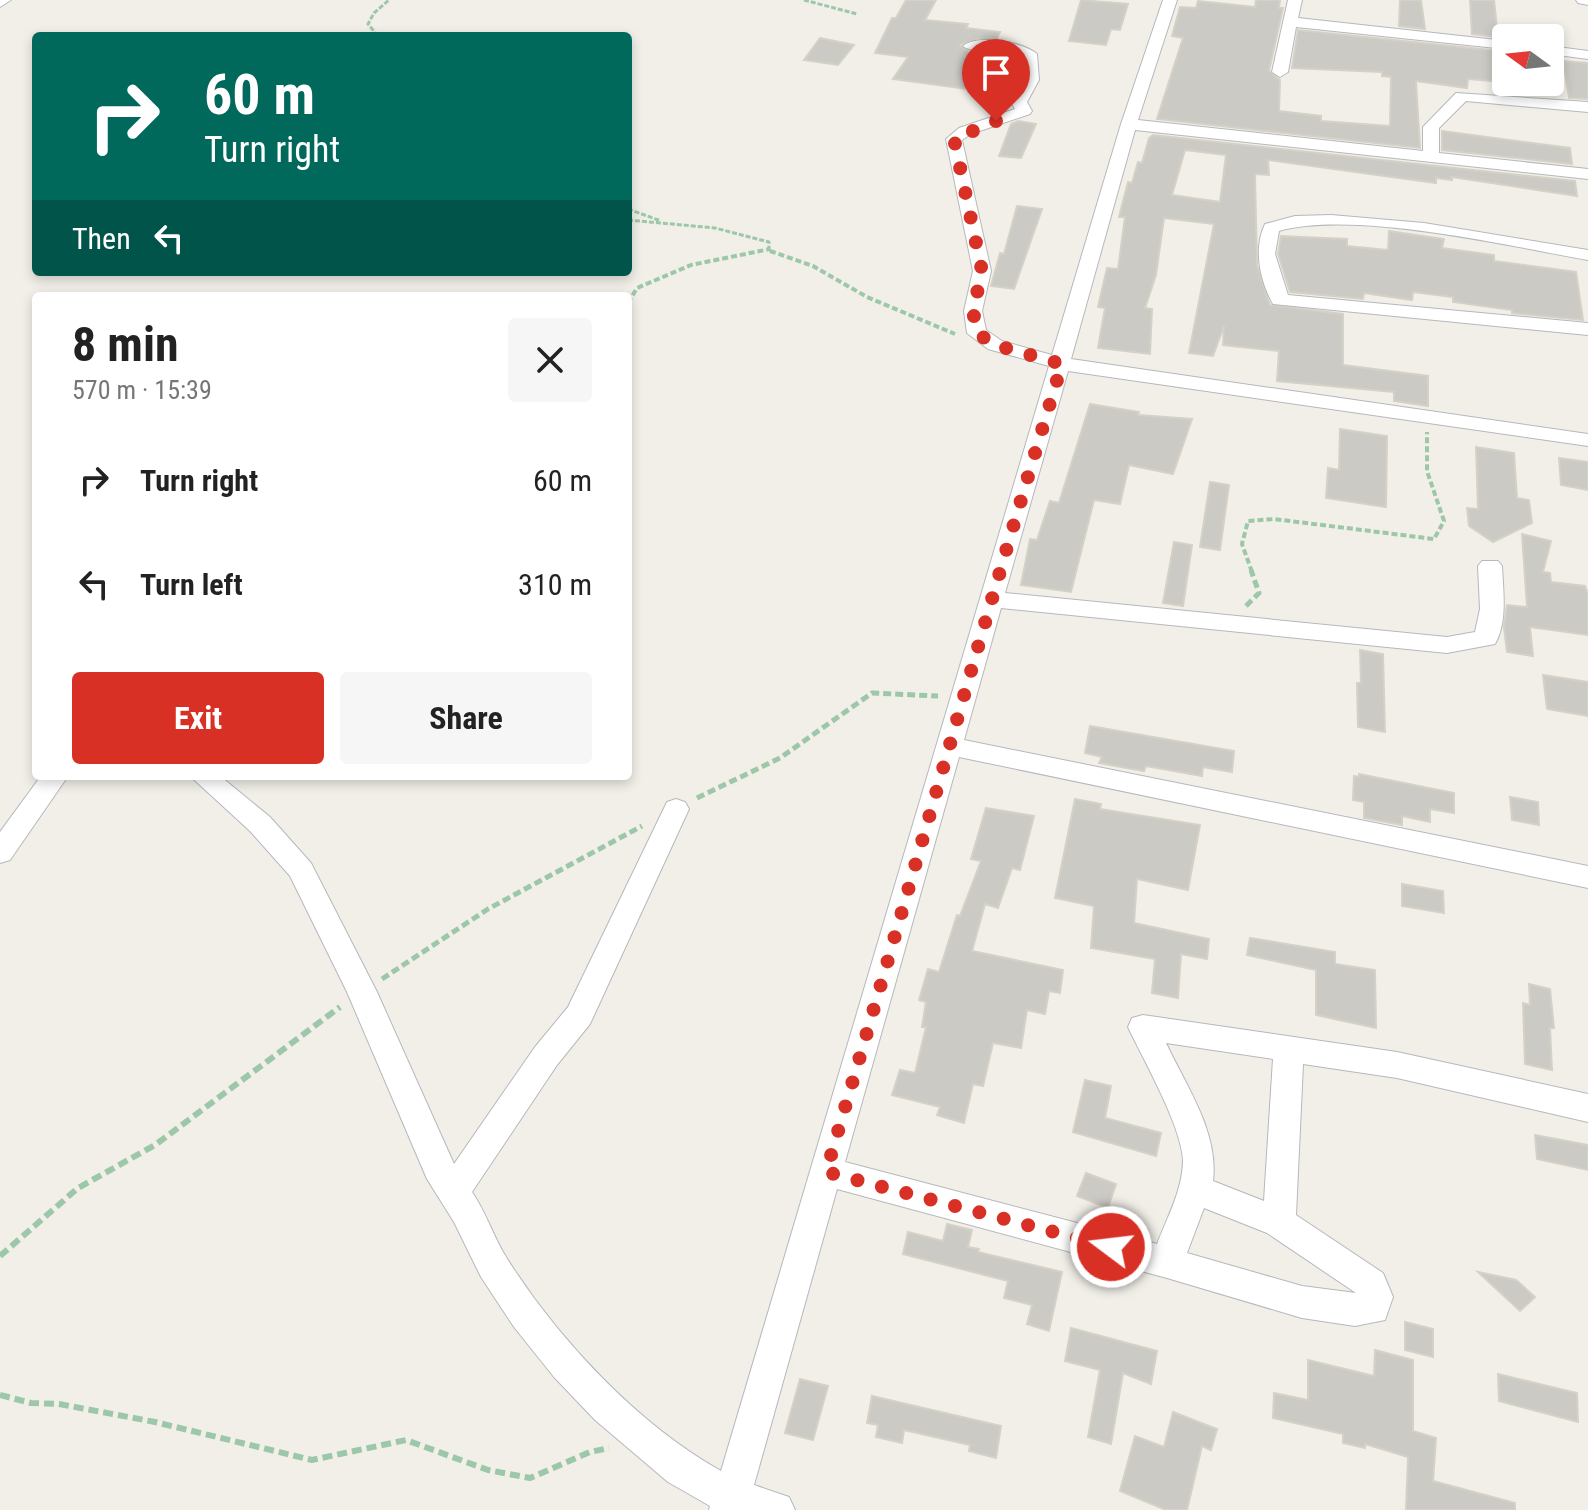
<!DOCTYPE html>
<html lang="en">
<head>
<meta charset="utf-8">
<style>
	:root { --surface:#fff; --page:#f6f6f6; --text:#222; --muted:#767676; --accent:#d93025 }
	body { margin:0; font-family:"Roboto Condensed",sans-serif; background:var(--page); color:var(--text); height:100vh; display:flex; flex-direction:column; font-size:30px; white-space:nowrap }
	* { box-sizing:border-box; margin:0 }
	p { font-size:26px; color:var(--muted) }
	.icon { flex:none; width:44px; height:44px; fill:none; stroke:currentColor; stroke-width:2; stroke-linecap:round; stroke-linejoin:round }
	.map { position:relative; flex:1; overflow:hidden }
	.sheet { position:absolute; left:32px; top:292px; width:600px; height:488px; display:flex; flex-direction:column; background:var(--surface); border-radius:8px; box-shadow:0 4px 12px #0003 }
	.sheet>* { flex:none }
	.banner { position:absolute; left:32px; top:32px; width:600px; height:244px; border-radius:8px; box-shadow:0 4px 12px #0003; background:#00695c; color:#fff; overflow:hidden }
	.needle { width:52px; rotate:285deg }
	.tools { position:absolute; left:1492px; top:24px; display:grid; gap:16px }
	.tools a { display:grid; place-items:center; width:72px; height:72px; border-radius:8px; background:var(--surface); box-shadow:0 4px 12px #0003; font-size:40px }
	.pin { position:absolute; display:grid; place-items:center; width:68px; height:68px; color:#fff; margin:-82px -34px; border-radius:50% 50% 50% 0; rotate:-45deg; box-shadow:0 0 8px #0007 }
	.pin .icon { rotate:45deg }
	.me { position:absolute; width:88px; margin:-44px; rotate:285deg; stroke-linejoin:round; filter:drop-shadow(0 0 6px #0008) }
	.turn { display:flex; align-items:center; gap:28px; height:168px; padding:0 40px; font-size:36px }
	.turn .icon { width:104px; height:104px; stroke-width:2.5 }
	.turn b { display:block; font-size:56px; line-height:68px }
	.then { display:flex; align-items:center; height:76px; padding:0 40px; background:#0003; gap:16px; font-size:30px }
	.round { display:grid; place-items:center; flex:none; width:84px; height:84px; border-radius:8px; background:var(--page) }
	.head { display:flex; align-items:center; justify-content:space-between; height:136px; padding:0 40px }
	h1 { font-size:48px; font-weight:700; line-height:60px }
	.primary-button { display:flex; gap:16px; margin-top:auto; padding:16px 40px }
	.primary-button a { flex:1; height:92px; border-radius:8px; background:var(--accent); color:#fff; font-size:32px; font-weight:700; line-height:92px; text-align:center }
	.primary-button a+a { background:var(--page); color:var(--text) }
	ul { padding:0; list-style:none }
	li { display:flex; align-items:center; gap:24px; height:104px; padding:0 40px }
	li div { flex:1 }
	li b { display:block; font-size:30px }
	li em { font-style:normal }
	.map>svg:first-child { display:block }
</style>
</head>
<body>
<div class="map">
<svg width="1588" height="1510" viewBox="0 0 1588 1510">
	<rect width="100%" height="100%" fill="#f1efe8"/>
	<path fill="#cccac5" stroke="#d6d1c6" stroke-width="2" fill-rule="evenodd" d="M 906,0 L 936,0 L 925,20 L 968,24 L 966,28 L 1000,32 L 997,38 L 978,38 L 960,45 L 968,52 L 997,55 L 974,90 L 893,79 L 908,57 L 875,53 L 892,18 L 896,18 Z
		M 1081,0 L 1128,4 L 1120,30 L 1111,29 L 1106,45 L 1069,41 Z
		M 1256,0 L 1280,0 L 1279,8 L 1283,8 L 1269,71 L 1280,80 L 1279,111 L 1321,116 L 1321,121 L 1390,126 L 1391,77 L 1382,76 L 1382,72 L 1292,68 L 1298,30 L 1500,51 L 1503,82 L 1468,79 L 1467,88 L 1416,81 L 1420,148 L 1157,119 L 1183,38 L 1172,36 L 1180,7 L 1196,8 L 1198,1 L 1255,7 Z
		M 1400,0 L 1421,0 L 1425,29 L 1399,26 Z
		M 1470,0 L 1494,0 L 1498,37 L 1472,34 Z
		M 820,38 L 854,45 L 838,65 L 804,60 Z
		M 1563,61 L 1588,63 L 1588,99 L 1569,98 Z
		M 1018,121 L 1036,124 L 1021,158 L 999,156 L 1011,124 Z
		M 1442,131 L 1570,148 L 1572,164 L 1442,150 Z
		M 1153,135 L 1575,181 L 1577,196 L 1452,177 L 1452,180 L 1436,178 L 1436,183 L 1268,160 L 1269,175 L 1255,174 L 1257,265 L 1270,305 L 1343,314 L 1343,365 L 1428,376 L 1428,406 L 1394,401 L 1394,392 L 1277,381 L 1279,351 L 1223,345 L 1224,326 L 1213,356 L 1189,353 L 1214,224 L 1164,218 L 1156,275 L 1145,308 L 1152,309 L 1150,354 L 1098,348 L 1105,308 L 1098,307 L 1107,268 L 1118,269 L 1125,217 L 1119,217 L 1128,182 L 1132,183 L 1138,162 L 1142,163 L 1149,138 ZM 1185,150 L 1226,155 L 1220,202 L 1172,195 Z
		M 1017,206 L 1042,209 L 1014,289 L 991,286 L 1000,253 L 1004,254 Z
		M 1389,231 L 1444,239 L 1442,248 L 1494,255 L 1494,261 L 1576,272 L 1583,320 L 1512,313 L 1512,310 L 1453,302 L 1453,297 L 1413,292 L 1412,300 L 1364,293 L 1363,299 L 1290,292 L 1278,254 L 1281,236 L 1347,239 L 1347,246 L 1388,250 Z
		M 1090,404 L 1139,412 L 1138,415 L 1192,419 L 1173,474 L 1129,465 L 1120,504 L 1094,500 L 1071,592 L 1021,585 L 1030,539 L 1037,540 L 1050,501 L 1059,503 Z
		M 1340,429 L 1387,436 L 1386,507 L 1326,498 L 1328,468 L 1339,470 Z
		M 1476,447 L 1514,453 L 1517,498 L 1529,500 L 1532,523 L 1493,542 L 1469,526 L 1467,508 L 1478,509 Z
		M 1559,458 L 1588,462 L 1588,490 L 1561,485 Z
		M 1210,482 L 1229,485 L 1220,550 L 1200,547 Z
		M 1522,534 L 1551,541 L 1543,572 L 1550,573 L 1551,582 L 1585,586 L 1588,595 L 1588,635 L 1530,627 L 1533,656 L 1507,652 L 1504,627 L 1507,605 L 1527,607 Z
		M 1174,542 L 1192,545 L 1183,606 L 1163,603 Z
		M 1360,650 L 1383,654 L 1385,732 L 1358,727 L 1357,683 L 1361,683 Z
		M 1543,675 L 1588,682 L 1588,716 L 1547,709 Z
		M 1090,726 L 1234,751 L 1232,772 L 1203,767 L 1202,776 L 1146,766 L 1144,771 L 1099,763 L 1102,757 L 1085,753 Z
		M 1359,774 L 1454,793 L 1454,813 L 1430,809 L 1430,822 L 1402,816 L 1402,825 L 1364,818 L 1364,802 L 1353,800 L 1354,776 L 1359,777 Z
		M 1510,797 L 1538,802 L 1539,825 L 1512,820 Z
		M 1075,799 L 1101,804 L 1100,809 L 1200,825 L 1188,890 L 1137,879 L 1134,923 L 1209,939 L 1207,959 L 1181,954 L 1178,998 L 1152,993 L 1155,959 L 1091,948 L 1094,906 L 1055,898 Z
		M 986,808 L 1034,816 L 1020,870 L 1012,868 L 998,908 L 985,904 L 972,951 L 1063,970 L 1060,993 L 1049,991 L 1045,1014 L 1027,1010 L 1021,1048 L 993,1043 L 983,1086 L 973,1084 L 964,1123 L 937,1115 L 940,1107 L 892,1095 L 900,1070 L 915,1073 L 926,1027 L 922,1027 L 926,1002 L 919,1000 L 928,969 L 939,972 L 957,915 L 960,916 L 981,861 L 971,859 Z
		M 1402,884 L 1443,891 L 1444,913 L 1402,906 Z
		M 1250,938 L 1335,952 L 1335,964 L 1375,970 L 1376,1028 L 1316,1015 L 1316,970 L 1247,955 Z
		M 1529,984 L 1550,989 L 1554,1028 L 1550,1028 L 1552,1070 L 1525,1064 L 1523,1003 L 1530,1005 Z
		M 1085,1080 L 1111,1086 L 1105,1118 L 1161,1133 L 1156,1156 L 1073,1132 Z
		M 1535,1135 L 1588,1145 L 1588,1170 L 1537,1159 Z
		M 1086,1173 L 1116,1184 L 1108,1208 L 1077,1196 Z
		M 947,1224 L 972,1230 L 968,1247 L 979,1249 L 978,1252 L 1062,1272 L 1049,1331 L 1027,1324 L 1032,1305 L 1004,1298 L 1008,1281 L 903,1254 L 908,1232 L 943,1241 Z
		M 1478,1272 L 1516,1280 L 1535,1297 L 1520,1311 Z
		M 1405,1322 L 1433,1329 L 1433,1357 L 1405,1350 Z
		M 1071,1328 L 1157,1351 L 1151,1384 L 1123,1373 L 1111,1444 L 1088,1437 L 1100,1370 L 1065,1361 Z
		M 1375,1350 L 1413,1360 L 1413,1431 L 1436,1438 L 1433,1481 L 1515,1503 L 1515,1510 L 1406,1510 L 1408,1457 L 1365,1444 L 1365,1448 L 1343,1443 L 1343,1434 L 1273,1418 L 1274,1393 L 1308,1400 L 1308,1360 L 1374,1376 Z
		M 1498,1374 L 1577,1393 L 1578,1422 L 1499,1401 Z
		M 800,1379 L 828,1386 L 813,1440 L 785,1433 Z
		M 872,1396 L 1001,1426 L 996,1458 L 969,1451 L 970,1445 L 904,1430 L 902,1443 L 876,1437 L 878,1425 L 867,1423 Z
		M 1173,1412 L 1217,1429 L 1211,1450 L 1202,1446 L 1187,1510 L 1166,1510 L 1120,1491 L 1135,1436 L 1164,1447 Z"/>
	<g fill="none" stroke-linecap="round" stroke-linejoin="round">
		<defs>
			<path id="minor" d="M 0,0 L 11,0 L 0,7 Z
				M 1163,0 L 1177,0 L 1138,120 L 1423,151 L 1423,127 L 1456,93 L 1588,102 L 1588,112 L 1466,101 L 1439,128 L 1439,153 L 1588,169 L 1588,179 L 1135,130 L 1071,359 L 1588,434 L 1588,446 L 1068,371 L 1005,593 L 1447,637 L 1475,632 L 1480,609 L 1478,566 L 1482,561 L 1498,561 L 1502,566 C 1503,590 1508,622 1495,644 L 1447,653 L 1001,608 L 964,740 L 1588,866 L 1588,888 L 959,757 L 845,1162 L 1157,1244 C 1167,1218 1183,1189 1183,1160 C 1181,1125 1144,1061 1128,1027 L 1132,1018 L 1143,1015 L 1397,1052 L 1588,1094 L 1588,1122 L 1397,1078 L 1303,1064 L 1296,1215 L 1383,1273 L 1393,1297 L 1385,1320 L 1355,1326 L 1302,1318 L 1167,1278 L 837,1189 L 754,1485 L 789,1497 L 795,1510 L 709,1510 L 710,1506 L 668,1482 L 595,1420 L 554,1377 L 514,1327 L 481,1277 L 454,1222 L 427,1179 L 347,992 L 290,876 L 250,831 L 190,776 L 220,776 L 270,817 L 311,863 L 377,992 L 454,1164 L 535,1047 L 568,1007 L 667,802 L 676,799 L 685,802 L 689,809 L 590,1024 L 557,1065 L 472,1192 C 486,1212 493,1236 506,1257 C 557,1338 637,1424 721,1471 L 1049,366 L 988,349 L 967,333 L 964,311 L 973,271 L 946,139 L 959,128 L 1015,109 L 1011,102 L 1024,80 L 1023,56 C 1005,49 975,55 963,46 C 978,34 1023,42 1037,54 L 1039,80 L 1027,102 L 1032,111 L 1030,114 L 971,134 L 962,140 L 991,271 L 982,311 L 986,330 L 1002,341 L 1052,355 L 1121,124 ZM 1166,1043 L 1273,1059 L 1264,1201 L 1213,1181 C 1219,1132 1186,1086 1166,1043 ZM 1204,1208 L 1267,1233 L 1356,1293 L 1302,1286 L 1187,1253 Z
				M 1288,0 L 1302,0 L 1298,18 L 1506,41 L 1506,49 L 1296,27 L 1288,72 L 1280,77 L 1272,72 Z
				M 1576,0 L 1588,0 L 1588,5 L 1578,3 Z
				M 1550,46 L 1588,51 L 1588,59 L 1550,54 Z
				M 1331,215 L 1424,223 L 1588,250 L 1588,260 C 1509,246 1354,210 1279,231 L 1275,254 L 1288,295 L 1588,323 L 1588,335 L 1273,304 C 1260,281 1253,249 1265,224 L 1295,216 Z
				M 41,776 L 68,776 L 10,860 L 0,863 L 0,832 Z"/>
		</defs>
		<use href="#minor" stroke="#b5b8bc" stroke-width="2"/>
		<path stroke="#9cc7a9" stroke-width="3" stroke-dasharray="5 2" stroke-linecap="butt" d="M 804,0 L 857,14
			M 378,36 L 368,24 L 374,13 L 389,0
			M 628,209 L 661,221
			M 628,220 L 715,228 L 769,242 L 769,251"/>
		<path stroke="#9cc7a9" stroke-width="4" stroke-dasharray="6 3" stroke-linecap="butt" d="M 770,251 L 813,266 L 867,297 L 955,334
			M 628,303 L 637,288 L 691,265 L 770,249
			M 1252,572 L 1242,544 L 1248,521 L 1274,519 L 1434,539 L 1444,521 L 1427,471 L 1427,432"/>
		<path stroke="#9cc7a9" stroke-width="5" stroke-dasharray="8 4" stroke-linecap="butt" d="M 1246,606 L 1259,593 L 1251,570
			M 697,798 L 780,758 L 872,693 L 938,696
			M 382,979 L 488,909 L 642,826"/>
		<path stroke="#9cc7a9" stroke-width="6" stroke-dasharray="10 5" stroke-linecap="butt" d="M 0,1256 L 78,1188 L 155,1145 L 340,1007
			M 0,1395 L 31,1403 L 59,1404 L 155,1422 L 312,1460 L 406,1440 L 488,1470 L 530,1478 L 590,1452 L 609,1448"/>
		<use href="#minor" fill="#fff" fill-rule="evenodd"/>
	</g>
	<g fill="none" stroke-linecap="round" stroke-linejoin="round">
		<path stroke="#d93025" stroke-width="14" stroke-dasharray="0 25.2" d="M 996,121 L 954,139 L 982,271 L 973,311 L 977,333 L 995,345 L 1062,364 C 980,632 906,903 826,1172 L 1111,1247"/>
	</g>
</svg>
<div class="tools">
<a><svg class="needle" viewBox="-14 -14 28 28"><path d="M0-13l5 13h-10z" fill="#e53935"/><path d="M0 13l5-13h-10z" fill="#767676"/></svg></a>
</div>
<div class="pin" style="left:996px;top:121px;background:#d93025"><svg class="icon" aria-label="arrive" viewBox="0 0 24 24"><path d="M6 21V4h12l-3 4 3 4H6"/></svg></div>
<svg class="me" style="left:1111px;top:1247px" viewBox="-20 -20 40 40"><circle r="17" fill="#d93025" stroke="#fff" stroke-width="3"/><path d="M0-11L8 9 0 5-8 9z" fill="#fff"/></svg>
<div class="banner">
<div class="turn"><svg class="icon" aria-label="right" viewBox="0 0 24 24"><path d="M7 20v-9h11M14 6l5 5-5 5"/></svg><div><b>60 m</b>Turn right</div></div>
<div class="then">Then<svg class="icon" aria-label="left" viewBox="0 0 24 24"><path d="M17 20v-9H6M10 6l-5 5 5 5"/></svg></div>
</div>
<section class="sheet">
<div class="head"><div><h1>8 min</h1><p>570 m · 15:39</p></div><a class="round"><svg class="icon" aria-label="close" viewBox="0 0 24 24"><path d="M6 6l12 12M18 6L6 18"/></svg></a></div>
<ul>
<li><svg class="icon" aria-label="right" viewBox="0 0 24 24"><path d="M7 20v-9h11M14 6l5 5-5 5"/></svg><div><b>Turn right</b></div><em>60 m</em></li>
<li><svg class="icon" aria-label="left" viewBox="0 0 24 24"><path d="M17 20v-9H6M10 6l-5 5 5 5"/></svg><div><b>Turn left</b></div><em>310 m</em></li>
</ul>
<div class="primary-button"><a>Exit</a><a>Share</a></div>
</section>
</div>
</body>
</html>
